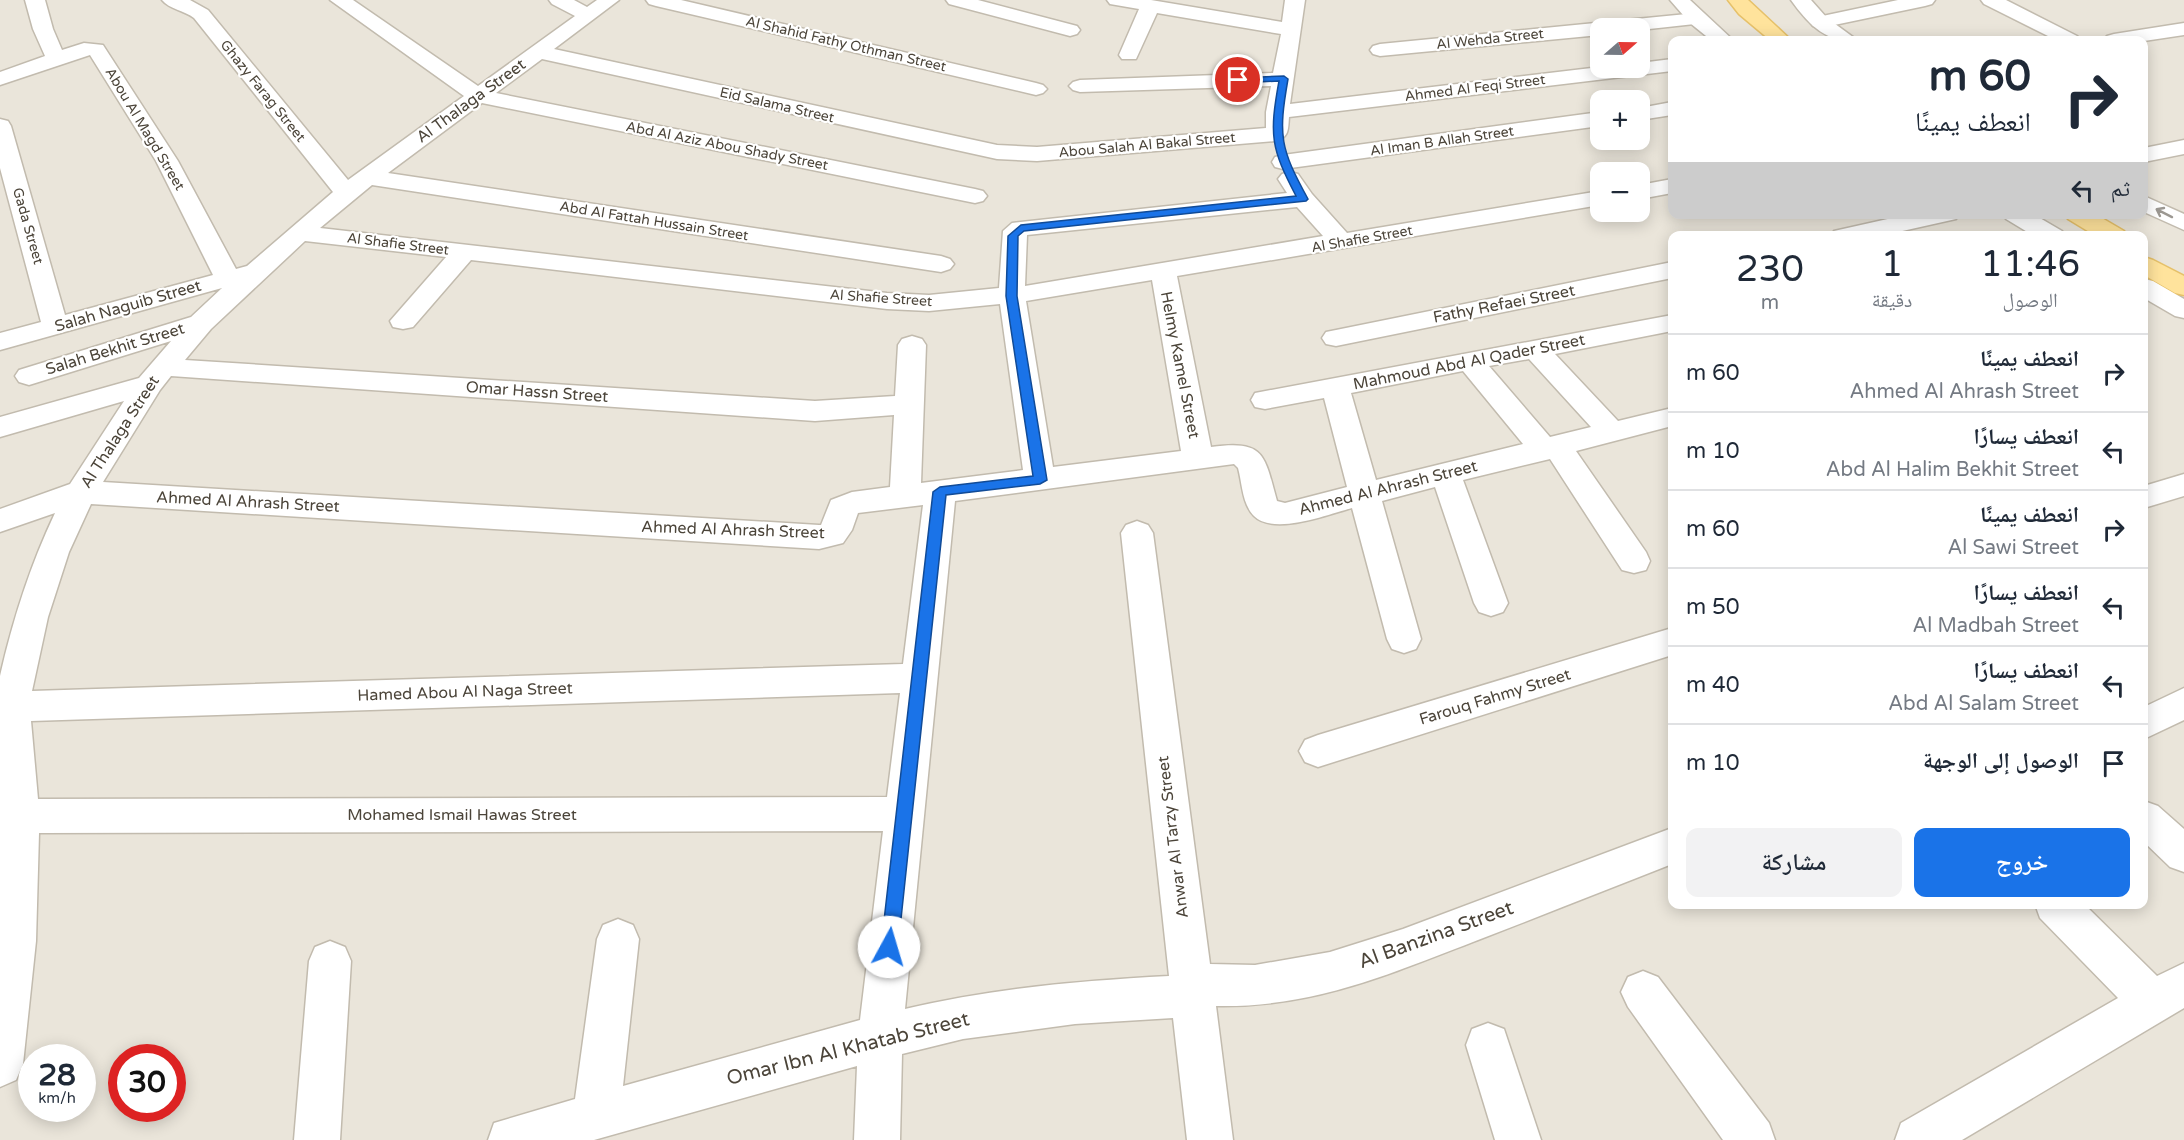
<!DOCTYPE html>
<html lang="ar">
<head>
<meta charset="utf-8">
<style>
	:root { --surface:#fff; --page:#f2f2f3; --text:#1f2937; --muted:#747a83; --line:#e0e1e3; --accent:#1a73e8 }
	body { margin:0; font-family:"Varela Round","Noto Naskh Arabic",sans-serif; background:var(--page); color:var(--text); direction:rtl; height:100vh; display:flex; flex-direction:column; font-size:22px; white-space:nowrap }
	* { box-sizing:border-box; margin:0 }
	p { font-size:20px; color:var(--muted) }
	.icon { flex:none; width:33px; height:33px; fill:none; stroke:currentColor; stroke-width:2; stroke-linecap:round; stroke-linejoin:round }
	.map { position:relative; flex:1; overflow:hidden; direction:ltr }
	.details { position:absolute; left:1668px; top:231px; width:480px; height:678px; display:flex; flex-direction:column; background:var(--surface); border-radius:12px; box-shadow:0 3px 15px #0003; direction:rtl }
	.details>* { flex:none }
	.top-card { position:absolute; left:1668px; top:36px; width:480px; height:183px; border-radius:12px; box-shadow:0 3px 15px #0003; direction:rtl; background:#fff; color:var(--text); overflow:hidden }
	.needle { width:39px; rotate:70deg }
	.fabs { position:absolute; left:1590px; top:18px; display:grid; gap:12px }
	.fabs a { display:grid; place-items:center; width:60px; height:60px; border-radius:12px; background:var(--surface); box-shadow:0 3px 15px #0003; font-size:30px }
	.speed { position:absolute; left:18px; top:1044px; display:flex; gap:12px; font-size:30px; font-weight:700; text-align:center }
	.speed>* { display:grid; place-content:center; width:78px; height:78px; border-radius:50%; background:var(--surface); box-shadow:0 3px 15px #0003; line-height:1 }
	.speed small { font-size:15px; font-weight:400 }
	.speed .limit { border:9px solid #d22; background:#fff; color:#111 }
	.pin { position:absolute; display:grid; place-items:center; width:51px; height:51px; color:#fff; margin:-26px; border:3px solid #fff; border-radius:50%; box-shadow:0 2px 6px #0007 }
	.me { position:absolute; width:66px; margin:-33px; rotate:6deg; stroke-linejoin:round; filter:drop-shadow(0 0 4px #0008) }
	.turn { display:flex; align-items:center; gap:21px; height:126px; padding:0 18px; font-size:27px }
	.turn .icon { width:78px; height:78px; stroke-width:2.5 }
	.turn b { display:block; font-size:42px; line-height:51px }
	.then { display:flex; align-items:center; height:57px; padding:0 18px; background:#0003; gap:12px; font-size:22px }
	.eta { display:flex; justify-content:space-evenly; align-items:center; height:102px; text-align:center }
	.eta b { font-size:36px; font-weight:600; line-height:42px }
	.cta { display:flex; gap:12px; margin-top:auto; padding:12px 18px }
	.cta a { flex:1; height:69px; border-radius:12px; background:var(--accent); color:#fff; font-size:24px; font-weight:600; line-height:69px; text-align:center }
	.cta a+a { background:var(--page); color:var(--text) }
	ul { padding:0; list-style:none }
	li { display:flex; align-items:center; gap:18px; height:78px; padding:0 18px; border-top:2px solid var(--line) }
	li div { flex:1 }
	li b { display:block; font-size:22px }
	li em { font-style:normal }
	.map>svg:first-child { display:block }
</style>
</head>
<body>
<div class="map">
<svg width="2184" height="1140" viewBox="0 0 2184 1140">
	<rect width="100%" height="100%" fill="#f6f3ec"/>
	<path fill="#eae5da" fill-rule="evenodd" d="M 0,0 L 2184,0 L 2184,1140 L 0,1140 ZM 1600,28 L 1640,28 L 1640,68 L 1600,68 ZM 1672,40 L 2144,40 L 2144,214 L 1672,214 ZM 1600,100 L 1640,100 L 1640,140 L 1600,140 ZM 1600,172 L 1640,172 L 1640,212 L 1600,212 ZM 1672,236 L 2144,236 L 2144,904 L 1672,904 ZM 32,1058 L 82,1058 L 82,1108 L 32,1108 ZM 122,1058 L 172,1058 L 172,1108 L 122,1108 Z"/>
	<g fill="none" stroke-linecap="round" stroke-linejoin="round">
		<defs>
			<path id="minor" d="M 25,0 L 45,0 L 53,29 L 62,50 L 84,43 L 103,45 L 178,161 L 236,269 L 247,266 L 333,192 L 194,18 C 185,11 169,9 162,0 L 190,0 L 208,10 L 348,180 L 464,96 L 330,0 L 353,0 L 478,86 L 575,16 L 552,4 L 549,0 L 574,0 L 587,7 L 597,0 L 619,0 L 554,49 L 997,145 L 1037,147 L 1266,128 L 1266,112 L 1271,86 L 1080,92 L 1073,90 L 1069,86 L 1073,82 L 1080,80 L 1273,73 L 1281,34 L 1157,13 L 1136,59 L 1122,59 L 1119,55 L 1139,9 L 1110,4 L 1107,0 L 1151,0 L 1282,22 L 1285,0 L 1305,0 L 1290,104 L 1600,67 L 1640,68 L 1640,63 L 1672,59 L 1672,71 L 1289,117 C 1288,130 1289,137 1276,141 L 1037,161 L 997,159 L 542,59 L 496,93 L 975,189 L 983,191 L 987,196 L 983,201 L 975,203 L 482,103 L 388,173 L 941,256 L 950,259 L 954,264 L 950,269 L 941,272 L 372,185 L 320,228 L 887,293 L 929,295 L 999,288 L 1003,231 L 1012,223 L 1287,193 L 1278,179 L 1282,174 L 1290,172 L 1298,174 L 1312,194 L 1347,233 L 1600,191 L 1600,205 L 1177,276 L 1211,447 C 1265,440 1264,454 1277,501 L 1285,503 L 1347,487 L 1324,398 L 1265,409 L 1255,407 L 1251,400 L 1255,393 L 1672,315 L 1672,331 L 1555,354 L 1618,421 L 1672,408 L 1672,426 L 1576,451 L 1646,552 L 1650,561 L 1646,570 L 1634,573 L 1622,570 L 1550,459 L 1463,480 L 1508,603 L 1503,612 L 1491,616 L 1479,612 L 1474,603 L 1435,487 L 1382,501 L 1421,639 L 1416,649 L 1404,653 L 1392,649 L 1387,639 L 1352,508 C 1329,514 1274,536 1254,516 C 1242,504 1242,482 1238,468 L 1234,464 L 955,501 L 905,1009 C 994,988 1078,981 1169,976 L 1121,533 L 1126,525 L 1137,521 L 1148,525 L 1153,533 L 1210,964 L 1255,965 L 1330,952 L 1403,929 L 1672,828 L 1672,864 C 1608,889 1543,915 1478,940 C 1390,974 1312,1008 1216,1006 L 1233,1140 L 1187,1140 L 1173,1018 L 1075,1024 L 963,1039 L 902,1054 L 900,1140 L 854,1140 L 857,1066 L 594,1140 L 488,1140 L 494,1123 L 575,1099 L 597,939 L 603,925 L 618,919 L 633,925 L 639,939 L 623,1086 L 860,1020 L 883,831 L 39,833 L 36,941 L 23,1064 L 16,1080 L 0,1087 L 0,676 C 13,619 30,566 55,513 L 0,532 L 0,509 L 70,484 L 124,401 L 0,437 L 0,417 L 139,378 L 171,341 L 29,385 L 19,382 L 15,376 L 19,370 L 191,317 L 222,288 L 0,350 L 0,333 L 41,322 L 0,168 L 0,119 L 8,121 L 11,126 L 65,315 L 213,275 L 156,161 L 90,55 L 0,85 L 0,72 L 45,56 L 33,29 ZM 1297,207 L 1323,236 L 1025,286 L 1027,235 ZM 305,241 L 446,257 L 390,321 L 393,327 L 403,329 L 413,327 L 471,260 L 887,309 L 929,311 L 1000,304 L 1023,470 L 921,483 L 926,345 L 922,339 L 912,336 L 902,339 L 898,345 L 895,396 L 815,401 L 185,360 L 211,329 ZM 1152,280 L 1181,451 L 1053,467 L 1026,301 ZM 1529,359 L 1591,427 L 1550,437 L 1489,366 ZM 1463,371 L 1523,444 L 1376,480 L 1351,393 ZM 171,376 L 815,421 L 894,415 L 890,487 L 852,492 L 831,500 L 821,525 L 819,525 L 103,482 L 160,390 ZM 91,504 L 819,549 L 843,543 L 852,530 L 858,513 L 923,505 L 903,664 L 32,691 L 48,617 L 69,552 ZM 900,693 L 887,797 L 38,799 L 31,721 Z
				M 646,0 L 681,0 L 1036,83 L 1043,85 L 1047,89 L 1043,93 L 1036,95 L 656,6 L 649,4 Z
				M 946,0 L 978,0 L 1077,26 L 1080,30 L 1077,34 L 1070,36 L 949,4 Z
				M 1898,0 L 1935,0 L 1932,4 L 1925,6 L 1820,28 L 1813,26 L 1810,22 L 1813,18 Z
				M 1981,0 L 2006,0 L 2077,36 L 2080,40 L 2056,40 L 1984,4 Z
				M 1697,13 L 1704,15 L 1707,19 L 1704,23 L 1640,30 L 1640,28 L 1600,28 L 1600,35 L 1380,56 L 1373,54 L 1370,50 L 1373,46 L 1380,44 Z
				M 2184,23 L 2184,35 L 2144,41 L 2104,40 L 2107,36 L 2114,34 Z
				M 1672,102 L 1672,115 L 1640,120 L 1640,108 Z
				M 1600,112 L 1600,126 L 1283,169 L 1275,167 L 1272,162 L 1275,157 L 1283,155 Z
				M 2184,140 L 2184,154 L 2144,162 L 2144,148 Z
				M 1672,179 L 1672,193 L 1640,199 L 1640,185 Z
				M 1910,214 L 1959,214 L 1956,219 L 1880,236 L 1831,236 L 1834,231 Z
				M 1672,262 L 1672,278 L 1336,346 L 1326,344 L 1322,338 L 1326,332 L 1336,330 Z
				M 2184,474 L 2184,496 L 2144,508 L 2144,486 Z
				M 1672,628 L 1672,655 L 1318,767 L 1305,762 L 1299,751 L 1305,740 L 1318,735 Z
				M 2184,688 L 2184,720 L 2144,739 L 2144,707 Z
				M 2144,801 L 2158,806 L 2184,829 L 2184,872 L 2170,867 L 2144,842 Z
				M 2035,904 L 2084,904 L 2157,976 L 2184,963 L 2184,1008 L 1962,1140 L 1895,1140 L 1901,1123 L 2118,998 L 2040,918 Z
				M 330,941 L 345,947 L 351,961 L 340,1140 L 294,1140 L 309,961 L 315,947 Z
				M 1643,971 L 1658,977 L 1769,1123 L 1775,1140 L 1723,1140 L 1628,1007 L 1621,992 L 1628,977 Z
				M 1488,1023 L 1504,1029 L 1541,1140 L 1495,1140 L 1466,1045 L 1472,1029 Z"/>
			<path id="tertiary" d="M 1670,0 L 1690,0 L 1733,40 L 1711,40 L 1690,23 Z
				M 1791,0 L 1811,0 L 1827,18 L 1857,40 C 1826,43 1809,25 1791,0 Z
				M 2144,196 L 2184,214 L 2184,230 L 2144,212 Z
				M 2003,214 L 2033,214 L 2062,231 L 2065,236 L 2034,236 L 2006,219 Z
				M 2144,279 L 2153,281 L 2184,299 L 2184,318 L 2175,316 L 2144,298 Z"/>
			<path id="primary" d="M 1728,0 L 1748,0 L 1791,40 L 1770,40 L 1739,14 Z
				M 2065,214 L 2095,214 L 2124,231 L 2127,236 L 2096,236 L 2068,219 Z
				M 2144,257 L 2153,260 L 2184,276 L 2184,295 L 2175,293 L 2144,275 Z"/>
		</defs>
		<use href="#minor" stroke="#c2bbae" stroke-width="3"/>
		<use href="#tertiary" stroke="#c2bbae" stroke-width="3"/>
		<use href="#primary" stroke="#e6c16a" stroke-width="3"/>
		<use href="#minor" fill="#fff" fill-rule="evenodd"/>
		<use href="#tertiary" fill="#fff" fill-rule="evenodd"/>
		<use href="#primary" fill="#ffe39c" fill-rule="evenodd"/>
	</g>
	<defs><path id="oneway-shaft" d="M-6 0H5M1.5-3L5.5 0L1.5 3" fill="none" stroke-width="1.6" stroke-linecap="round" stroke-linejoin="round" transform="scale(1.5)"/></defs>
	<use stroke="#9c9892" href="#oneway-shaft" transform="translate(2164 213) rotate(-153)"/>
	<path fill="#1a73e8" stroke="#114b97" stroke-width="1.5" d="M 1284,76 L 1288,79 C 1278,136 1280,148 1308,199 L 1306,201 L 1024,231 L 1018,236 L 1017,296 L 1047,480 L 1040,484 L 946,495 L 898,947 L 896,953 L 889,956 L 883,953 L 881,947 L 933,492 L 940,487 L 1033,476 L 1006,296 L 1008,236 L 1021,225 L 1296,196 C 1271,148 1269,136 1279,81 L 1238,83 L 1234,80 L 1238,78 Z"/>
	<g text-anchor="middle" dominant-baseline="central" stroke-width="4.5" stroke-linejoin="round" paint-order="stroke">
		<g font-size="14" fill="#4b4439" stroke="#fff">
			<text transform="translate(1490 39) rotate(-6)">Al Wehda Street</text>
			<text transform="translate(846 44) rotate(13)">Al Shahid Fathy Othman Street</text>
			<text transform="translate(1475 88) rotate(-7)">Ahmed Al Feqi Street</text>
			<text transform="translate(263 91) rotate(51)">Ghazy Farag Street</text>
			<text transform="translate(777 105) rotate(13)">Eid Salama Street</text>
			<text transform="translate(145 129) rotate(59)">Abou Al Magd Street</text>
			<text transform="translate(1442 141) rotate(-8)">Al Iman B Allah Street</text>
			<text transform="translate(1147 145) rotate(-5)">Abou Salah Al Bakal Street</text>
			<text transform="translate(727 146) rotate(11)">Abd Al Aziz Abou Shady Street</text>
			<text transform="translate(654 221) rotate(9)">Abd Al Fattah Hussain Street</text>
			<text transform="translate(28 226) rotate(74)">Gada Street</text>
			<text transform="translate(1362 239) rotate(-10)">Al Shafie Street</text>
			<text transform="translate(398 244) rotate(7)">Al Shafie Street</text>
			<text transform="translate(881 298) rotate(4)">Al Shafie Street</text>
		</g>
		<g font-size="16" fill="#4b4439" stroke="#fff">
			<text transform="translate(471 101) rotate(-36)">Al Thalaga Street</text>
			<text transform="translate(1504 304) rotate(-11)">Fathy Refaei Street</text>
			<text transform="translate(128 306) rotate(-16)">Salah Naguib Street</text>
			<text transform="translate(115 349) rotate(-17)">Salah Bekhit Street</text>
			<text transform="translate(1469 362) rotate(-11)">Mahmoud Abd Al Qader Street</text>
			<text transform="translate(1180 365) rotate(79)">Helmy Kamel Street</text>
			<text transform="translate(537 392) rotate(4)">Omar Hassn Street</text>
			<text transform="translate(120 432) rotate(-57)">Al Thalaga Street</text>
			<text transform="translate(1388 488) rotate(-14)">Ahmed Al Ahrash Street</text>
			<text transform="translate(248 502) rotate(3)">Ahmed Al Ahrash Street</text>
			<text transform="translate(733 530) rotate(2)">Ahmed Al Ahrash Street</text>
			<text transform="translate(465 692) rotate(-2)">Hamed Abou Al Naga Street</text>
			<text transform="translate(1495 697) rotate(-17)">Farouq Fahmy Street</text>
			<text x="462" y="815">Mohamed Ismail Hawas Street</text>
			<text transform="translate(1173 837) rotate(-97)">Anwar Al Tarzy Street</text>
		</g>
		<g font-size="20" fill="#4b4439" stroke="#fff">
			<text transform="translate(1436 935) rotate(-20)">Al Banzina Street</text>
			<text transform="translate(848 1049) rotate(-14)">Omar Ibn Al Khatab Street</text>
		</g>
	</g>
</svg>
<div class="fabs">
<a><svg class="needle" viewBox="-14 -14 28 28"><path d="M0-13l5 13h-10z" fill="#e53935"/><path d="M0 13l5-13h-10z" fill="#747a83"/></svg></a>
<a>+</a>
<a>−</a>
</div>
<div class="speed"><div>28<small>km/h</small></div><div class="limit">30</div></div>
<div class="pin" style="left:1238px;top:80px;background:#d93025"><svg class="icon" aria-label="arrive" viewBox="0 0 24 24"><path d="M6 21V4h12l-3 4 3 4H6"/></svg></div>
<svg class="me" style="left:889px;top:947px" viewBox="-20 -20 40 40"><circle r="19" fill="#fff"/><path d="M0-13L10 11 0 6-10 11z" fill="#1a73e8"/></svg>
<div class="top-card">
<div class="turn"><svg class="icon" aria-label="right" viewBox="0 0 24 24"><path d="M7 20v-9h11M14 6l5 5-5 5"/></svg><div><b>60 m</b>انعطف يمينًا</div></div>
<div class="then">ثم<svg class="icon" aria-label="left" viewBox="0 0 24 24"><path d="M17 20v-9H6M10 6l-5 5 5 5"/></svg></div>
</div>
<section class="details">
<div class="eta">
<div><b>11:46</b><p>الوصول</p></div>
<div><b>1</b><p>دقيقة</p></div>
<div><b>230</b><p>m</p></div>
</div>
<ul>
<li><svg class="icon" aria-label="right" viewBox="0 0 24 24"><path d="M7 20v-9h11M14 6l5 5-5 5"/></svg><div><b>انعطف يمينًا</b><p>Ahmed Al Ahrash Street</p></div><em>60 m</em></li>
<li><svg class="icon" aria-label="left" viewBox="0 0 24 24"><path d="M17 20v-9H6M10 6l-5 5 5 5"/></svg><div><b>انعطف يسارًا</b><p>Abd Al Halim Bekhit Street</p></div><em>10 m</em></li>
<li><svg class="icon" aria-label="right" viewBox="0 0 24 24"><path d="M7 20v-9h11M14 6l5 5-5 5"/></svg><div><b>انعطف يمينًا</b><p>Al Sawi Street</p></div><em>60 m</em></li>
<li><svg class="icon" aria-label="left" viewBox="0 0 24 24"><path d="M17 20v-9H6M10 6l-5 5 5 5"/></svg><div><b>انعطف يسارًا</b><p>Al Madbah Street</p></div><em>50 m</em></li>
<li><svg class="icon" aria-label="left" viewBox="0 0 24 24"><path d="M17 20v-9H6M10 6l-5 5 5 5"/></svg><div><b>انعطف يسارًا</b><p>Abd Al Salam Street</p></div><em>40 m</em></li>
<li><svg class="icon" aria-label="arrive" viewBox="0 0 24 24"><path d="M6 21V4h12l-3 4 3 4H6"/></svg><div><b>الوصول إلى الوجهة</b></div><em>10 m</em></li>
</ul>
<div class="cta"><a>خروج</a><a>مشاركة</a></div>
</section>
</div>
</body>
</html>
